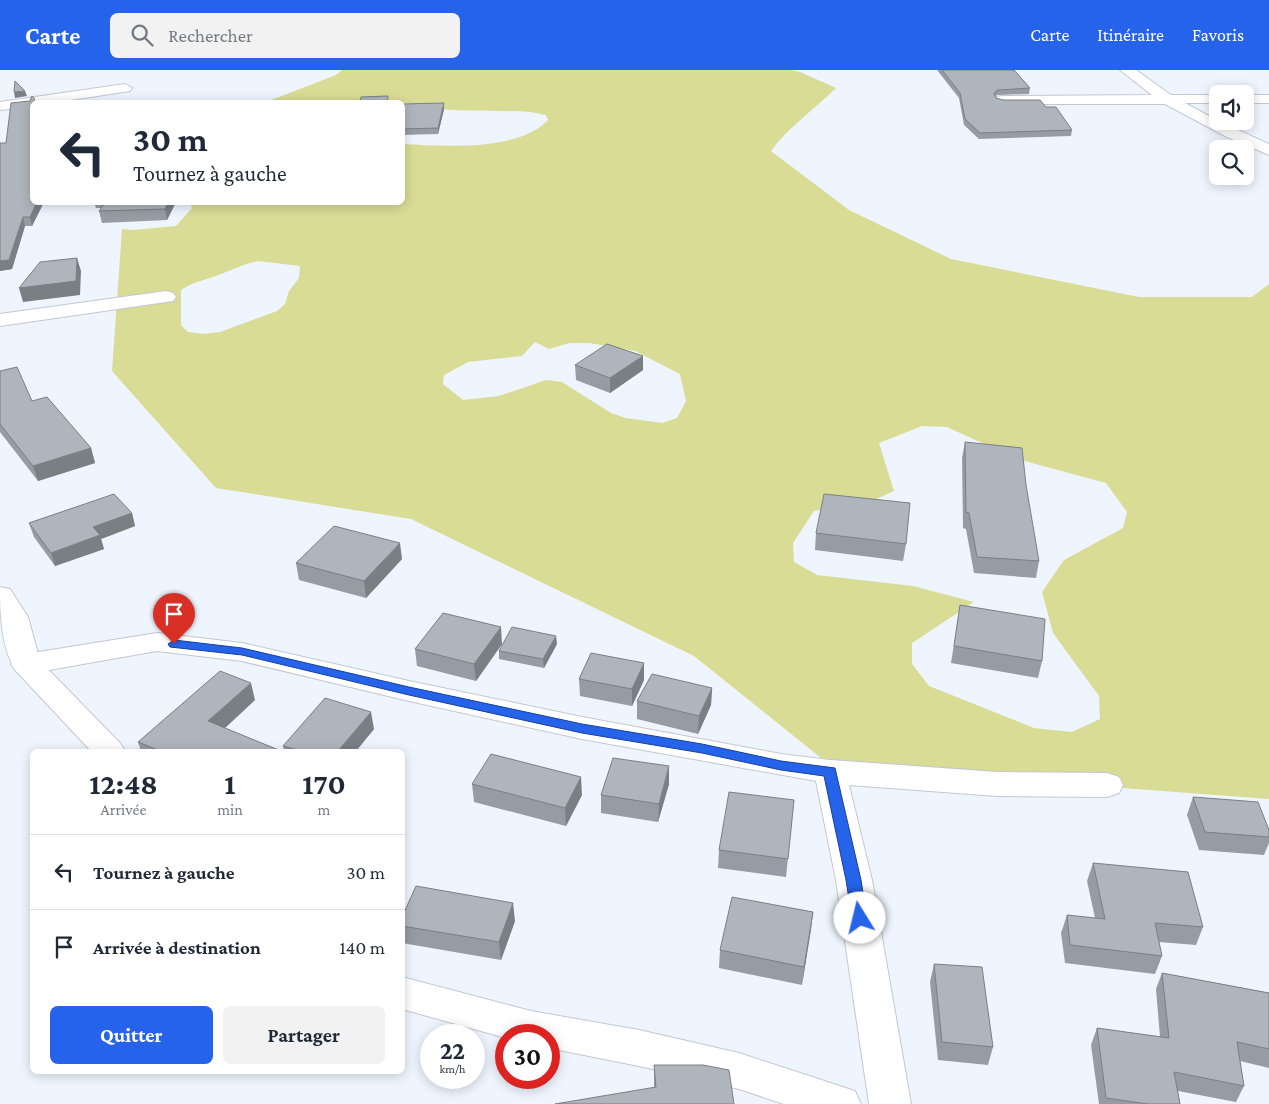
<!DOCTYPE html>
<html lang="fr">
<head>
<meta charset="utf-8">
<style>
	:root { --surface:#fff; --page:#f2f2f3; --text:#1f2937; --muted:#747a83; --line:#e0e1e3; --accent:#2563eb }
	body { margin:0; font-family:"Crimson Pro",serif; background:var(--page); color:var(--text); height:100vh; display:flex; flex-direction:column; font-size:19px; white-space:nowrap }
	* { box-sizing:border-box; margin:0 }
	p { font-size:16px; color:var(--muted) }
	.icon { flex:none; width:28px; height:28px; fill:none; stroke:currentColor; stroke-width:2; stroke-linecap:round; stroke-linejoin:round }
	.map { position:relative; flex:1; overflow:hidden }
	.drawer { position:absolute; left:30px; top:679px; width:375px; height:325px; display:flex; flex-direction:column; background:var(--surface); border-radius:8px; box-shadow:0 2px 12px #0003 }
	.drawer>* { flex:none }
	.banner { position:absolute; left:30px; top:30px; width:375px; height:105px; border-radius:8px; box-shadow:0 2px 12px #0003; background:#fff; color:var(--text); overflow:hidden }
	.tools { position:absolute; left:1209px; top:15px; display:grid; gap:10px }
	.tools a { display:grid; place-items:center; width:45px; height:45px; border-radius:8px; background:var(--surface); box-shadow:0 2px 12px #0003; font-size:25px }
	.speed { position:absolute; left:420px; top:954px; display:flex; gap:10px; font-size:25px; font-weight:700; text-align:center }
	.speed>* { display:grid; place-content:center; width:65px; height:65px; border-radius:50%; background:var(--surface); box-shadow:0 2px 12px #0003; line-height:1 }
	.speed small { font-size:12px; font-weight:400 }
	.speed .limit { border:8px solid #d22; background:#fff; color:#111 }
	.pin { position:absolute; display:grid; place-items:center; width:42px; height:42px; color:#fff; margin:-51px -21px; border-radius:50% 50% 50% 0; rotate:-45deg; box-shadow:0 0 5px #0007 }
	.pin .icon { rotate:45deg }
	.me { position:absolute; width:55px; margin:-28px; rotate:351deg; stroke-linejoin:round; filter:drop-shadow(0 0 4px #0008) }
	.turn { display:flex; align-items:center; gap:18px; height:105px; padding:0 20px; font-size:22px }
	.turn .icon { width:65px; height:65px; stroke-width:2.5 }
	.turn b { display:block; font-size:35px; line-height:42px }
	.eta { display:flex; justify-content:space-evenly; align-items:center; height:85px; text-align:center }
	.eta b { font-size:30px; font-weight:700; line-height:35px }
	.button { display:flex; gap:10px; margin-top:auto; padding:10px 20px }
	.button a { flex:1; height:58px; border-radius:8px; background:var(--accent); color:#fff; font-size:20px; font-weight:700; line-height:58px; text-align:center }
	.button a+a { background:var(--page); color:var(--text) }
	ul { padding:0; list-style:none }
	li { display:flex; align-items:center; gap:15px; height:75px; padding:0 20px; border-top:1px solid var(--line) }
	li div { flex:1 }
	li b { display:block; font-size:19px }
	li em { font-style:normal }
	header { display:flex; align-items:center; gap:30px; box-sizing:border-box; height:70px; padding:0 25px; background:var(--accent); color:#fff }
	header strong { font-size:24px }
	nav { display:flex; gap:28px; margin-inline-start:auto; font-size:18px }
	.search { width:350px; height:45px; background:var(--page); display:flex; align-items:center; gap:12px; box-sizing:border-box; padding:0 18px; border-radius:8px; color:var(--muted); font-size:19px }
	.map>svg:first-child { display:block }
</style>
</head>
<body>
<header>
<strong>Carte</strong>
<div class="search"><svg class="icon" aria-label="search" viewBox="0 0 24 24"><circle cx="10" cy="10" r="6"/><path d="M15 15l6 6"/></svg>Rechercher</div>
<nav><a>Carte</a><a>Itinéraire</a><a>Favoris</a></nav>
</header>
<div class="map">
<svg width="1269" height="1034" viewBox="0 0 1269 1034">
	<rect width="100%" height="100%" fill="#eef5fe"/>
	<path fill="#d9dc94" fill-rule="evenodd" d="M 342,0 L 791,0 L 800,2 L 836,18 C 814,40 789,56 771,81 L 849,140 L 951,189 L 1139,227 L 1252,227 L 1269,214 L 1269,729 L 831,696 L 694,586 L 411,449 L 216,418 L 112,301 L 122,159 L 132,160 L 176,156 L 192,138 L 190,133 L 402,132 L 403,74 C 443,76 518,82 548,50 L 546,45 L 531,42 C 500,40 461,42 431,38 C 405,34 389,26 362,32 L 266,32 L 336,5 ZM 258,191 L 300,196 L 299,208 L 289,221 L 285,234 L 277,241 L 220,262 L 203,264 L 188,262 L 181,255 L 181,220 C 194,211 207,210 221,204 C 234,199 244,194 258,191 ZM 535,272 L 549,279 L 570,273 L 589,273 L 635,281 L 680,304 L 686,331 L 677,348 L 662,353 L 626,348 L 611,343 L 562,312 L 546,310 L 499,326 L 463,330 L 443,314 L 444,305 L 468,292 L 522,286 ZM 922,356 L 947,357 L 1017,389 L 1106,413 L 1127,442 L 1123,458 L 1064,490 L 1042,522 L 1053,563 L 1099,626 L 1100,649 L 1072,662 L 1034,658 L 929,616 L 912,594 L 912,573 L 974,532 L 913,516 L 817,505 L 794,492 L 793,473 L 814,441 L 872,431 L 894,421 L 879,373 Z"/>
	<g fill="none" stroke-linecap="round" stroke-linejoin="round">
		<defs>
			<path id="minor" d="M 1120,0 L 1136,0 L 1171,25 L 1218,25 L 1218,33 L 1185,33 L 1218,51 L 1269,74 L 1269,85 L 1225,66 L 1165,34 L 1002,34 L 997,33 L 995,30 L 997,27 L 1002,26 L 1152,25 Z
				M 125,14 L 132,18 L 130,21 L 58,32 L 32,32 L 32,37 L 0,40 L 0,32 Z
				M 1245,25 L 1269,25 L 1269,33 L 1245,33 Z
				M 166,221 L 173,223 L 176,227 L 173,231 L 0,256 L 0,244 Z
				M 157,563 L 242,573 L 409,611 L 582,647 L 781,684 L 830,690 L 997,702 L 1107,703 L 1119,707 L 1123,715 L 1119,723 L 1107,727 L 997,726 L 849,715 L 872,810 L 911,1034 L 869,1034 L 836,810 L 816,711 L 582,669 L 409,631 L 242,591 L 157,581 L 26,604 L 16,601 L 11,594 L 16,587 L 26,584 Z"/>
			<path id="tertiary" d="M 0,517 L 10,519 L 28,547 L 40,591 L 120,673 L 125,681 L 91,681 L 16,601 C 1,578 0,542 0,517 Z
				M 402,907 L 531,941 L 639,960 L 739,983 L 855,1021 L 861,1034 L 784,1034 L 739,1019 L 639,996 L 549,978 L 549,965 L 506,965 L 506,968 L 402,939 Z"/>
		</defs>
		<use href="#minor" stroke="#c2c8d1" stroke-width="2"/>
		<use href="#tertiary" stroke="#c2c8d1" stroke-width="2"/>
		<use href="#minor" fill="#fff" fill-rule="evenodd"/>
		<use href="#tertiary" fill="#fff" fill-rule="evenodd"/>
	</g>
	<path fill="#969ca3" d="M 937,0 L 1014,0 L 1030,18 L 1029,24 L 997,25 L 996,26 L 996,28 L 1003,30 L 1046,37 L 1072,60 L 1071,66 L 979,69 L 964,55 L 959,28 Z
		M 34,28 L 35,32 L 32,32 L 32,132 L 44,132 L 32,156 L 25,156 L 12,199 L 0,201 L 0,73 L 6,73 L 30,31 Z
		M 402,34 L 444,39 L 438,64 L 402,65 Z
		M 94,132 L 176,132 L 167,150 L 102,153 L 99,141 L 102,138 L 96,138 Z
		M 643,286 L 643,300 L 610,323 L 576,310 L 575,295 Z
		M 0,301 L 32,331 L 91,378 L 95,393 L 38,411 L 0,362 Z
		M 965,372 L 1039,491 L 1036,508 L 974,503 L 966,459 L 963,458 L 962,388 Z
		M 132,443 L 135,456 L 101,469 L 104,479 L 55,496 L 34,467 L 29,453 Z
		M 816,463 L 906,474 L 903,491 L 815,480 Z
		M 402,489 L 366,528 L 299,510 L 296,493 Z
		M 960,535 L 1042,591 L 1038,608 L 951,593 Z
		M 502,574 L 476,611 L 417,596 L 415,579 Z
		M 557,574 L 544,598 L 499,589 L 499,581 Z
		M 579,609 L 644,610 L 632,636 L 580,626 Z
		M 712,618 L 711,635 L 698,664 L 637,649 L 637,631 Z
		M 255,630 L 225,658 L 281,681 L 141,681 L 138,672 Z
		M 374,659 L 356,681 L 284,681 L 283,676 Z
		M 472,714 L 582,725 L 566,756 L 474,732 Z
		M 669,714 L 658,752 L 601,743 L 601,725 Z
		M 1193,727 L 1269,760 L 1269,773 L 1264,785 L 1199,780 L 1187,745 Z
		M 794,730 L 786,807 L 718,798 L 719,780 Z
		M 1093,793 L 1203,857 L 1196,875 L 1159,872 L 1162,886 L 1155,904 L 1065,893 L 1061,863 L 1067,845 L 1095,848 L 1087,811 Z
		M 813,842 L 802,915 L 719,898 L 720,880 Z
		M 402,847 L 515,851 L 501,890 L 402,873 Z
		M 934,894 L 993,977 L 988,995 L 938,990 L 930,912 Z
		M 1162,903 L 1269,923 L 1269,998 L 1240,991 L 1244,1016 L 1236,1032 L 1178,1021 L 1180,1034 L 1099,1034 L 1091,975 L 1097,958 L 1160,967 L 1156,919 Z
		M 654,995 L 734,1034 L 654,1017 Z"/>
	<path fill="#7a7f84" d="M 25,21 L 27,26 L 15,28 L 14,22 Z
		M 444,33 L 444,39 L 438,64 L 438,58 Z
		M 37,132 L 44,132 L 32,156 L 30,147 Z
		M 168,132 L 176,132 L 167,150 L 165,139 Z
		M 23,147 L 25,156 L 12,199 L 0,201 L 0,191 Z
		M 77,188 L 81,201 L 80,225 L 23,232 L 19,218 Z
		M 643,286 L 643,300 L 610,323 L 610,308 Z
		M 91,378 L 95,393 L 38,411 L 33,396 Z
		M 132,443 L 135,456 L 101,469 L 104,479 L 55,496 L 51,483 L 93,457 Z
		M 400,473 L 402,489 L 366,528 L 364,511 Z
		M 501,557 L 502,574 L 476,611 L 474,594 Z
		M 556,566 L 557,574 L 544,598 L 543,589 Z
		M 644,593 L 644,610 L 632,636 L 632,619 Z
		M 251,613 L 255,630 L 213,669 L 208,651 Z
		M 712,618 L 711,635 L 698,664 L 699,646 Z
		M 371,642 L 374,659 L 356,681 L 338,681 Z
		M 669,696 L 669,714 L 658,752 L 659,734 Z
		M 581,707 L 582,725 L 566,756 L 565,738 Z
		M 513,833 L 515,851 L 501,890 L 499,872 Z
		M 813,842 L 811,860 L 802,915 L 804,897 Z"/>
	<path fill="#afb5bd" stroke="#7a7f84" d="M 942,0 L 1014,0 L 1030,18 L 998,20 L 994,23 L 996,28 L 1003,30 L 1040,30 L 1046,37 L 1056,37 L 1072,60 L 980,63 L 965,49 L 960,23 Z
		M 15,11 L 25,21 L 14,22 Z
		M 32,26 L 34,28 L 35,32 L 32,32 L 32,132 L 37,132 L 30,147 L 23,147 L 9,190 L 0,191 L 0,73 L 6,73 L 11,33 L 30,31 Z
		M 388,26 L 387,32 L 360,32 L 361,27 Z
		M 444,33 L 438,58 L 402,59 L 402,34 Z
		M 106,132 L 168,132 L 165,139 L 99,141 Z
		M 77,188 L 76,211 L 19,218 L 40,192 Z
		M 607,274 L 643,286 L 610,308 L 575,295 Z
		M 17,297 L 32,331 L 47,327 L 91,378 L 33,396 L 0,354 L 0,301 Z
		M 965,372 L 1022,378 L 1026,415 L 1039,491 L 977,487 L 969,443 L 966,442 Z
		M 114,424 L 132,443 L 93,457 L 100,465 L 51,483 L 29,453 Z
		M 824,424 L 910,433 L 906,474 L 816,463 Z
		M 334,456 L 400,473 L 364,511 L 296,493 Z
		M 960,535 L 1045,549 L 1042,591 L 954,576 Z
		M 443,543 L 501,557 L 474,594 L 415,579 Z
		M 512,557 L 556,566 L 543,589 L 499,581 Z
		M 591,583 L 644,593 L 632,619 L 579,609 Z
		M 220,601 L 251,613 L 208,651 L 281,681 L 160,681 L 138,672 Z
		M 652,604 L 712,618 L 699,646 L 637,631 Z
		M 325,628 L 371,642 L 338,681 L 301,681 L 283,676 Z
		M 491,684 L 581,707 L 565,738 L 472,714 Z
		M 613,688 L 669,696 L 659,734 L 601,725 Z
		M 729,722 L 794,730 L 788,789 L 719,780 Z
		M 1193,727 L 1258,732 L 1269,760 L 1269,767 L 1205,762 Z
		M 1093,793 L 1188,802 L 1203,857 L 1155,853 L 1162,886 L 1070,875 L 1067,845 L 1105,849 Z
		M 416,816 L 513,833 L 499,872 L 402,856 L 402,847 Z
		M 732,827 L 813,842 L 804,897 L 720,880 Z
		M 934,894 L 982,897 L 993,977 L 942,972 Z
		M 1162,903 L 1269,923 L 1269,979 L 1237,972 L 1244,1016 L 1174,1002 L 1180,1034 L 1148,1034 L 1106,1028 L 1097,958 L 1169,968 Z
		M 654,995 L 703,995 L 729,1000 L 734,1034 L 555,1034 L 656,1017 Z"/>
	<path fill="#2563eb" stroke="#184099" d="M 174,570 L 242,578 L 409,617 L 582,654 L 702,674 L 781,691 L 835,698 L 861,810 L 867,848 L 865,852 L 860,854 L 854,852 L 852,848 L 846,810 L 824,706 L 781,700 L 702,683 L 582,663 L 409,625 L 242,585 L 170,577 L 168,574 Z"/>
</svg>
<div class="tools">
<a><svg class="icon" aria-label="sound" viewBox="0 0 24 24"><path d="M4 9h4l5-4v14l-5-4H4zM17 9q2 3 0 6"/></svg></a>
<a><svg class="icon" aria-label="search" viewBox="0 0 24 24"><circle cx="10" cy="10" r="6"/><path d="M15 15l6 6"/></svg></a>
</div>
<div class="speed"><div>22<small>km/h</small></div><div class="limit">30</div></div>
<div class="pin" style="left:174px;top:574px;background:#d93025"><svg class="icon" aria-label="arrive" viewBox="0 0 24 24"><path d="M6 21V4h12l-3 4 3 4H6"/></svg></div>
<svg class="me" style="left:860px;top:848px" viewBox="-20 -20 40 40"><circle r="19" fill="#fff"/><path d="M0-13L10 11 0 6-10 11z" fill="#2563eb"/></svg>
<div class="banner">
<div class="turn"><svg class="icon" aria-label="left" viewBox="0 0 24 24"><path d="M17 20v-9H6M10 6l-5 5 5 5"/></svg><div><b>30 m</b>Tournez à gauche</div></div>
</div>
<section class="drawer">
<div class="eta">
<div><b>12:48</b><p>Arrivée</p></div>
<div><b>1</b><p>min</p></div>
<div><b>170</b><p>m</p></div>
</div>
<ul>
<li><svg class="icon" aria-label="left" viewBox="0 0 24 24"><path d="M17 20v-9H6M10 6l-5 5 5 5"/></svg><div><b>Tournez à gauche</b></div><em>30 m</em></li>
<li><svg class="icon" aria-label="arrive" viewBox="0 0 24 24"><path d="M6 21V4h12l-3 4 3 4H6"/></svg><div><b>Arrivée à destination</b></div><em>140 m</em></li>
</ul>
<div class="button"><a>Quitter</a><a>Partager</a></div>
</section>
</div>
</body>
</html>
